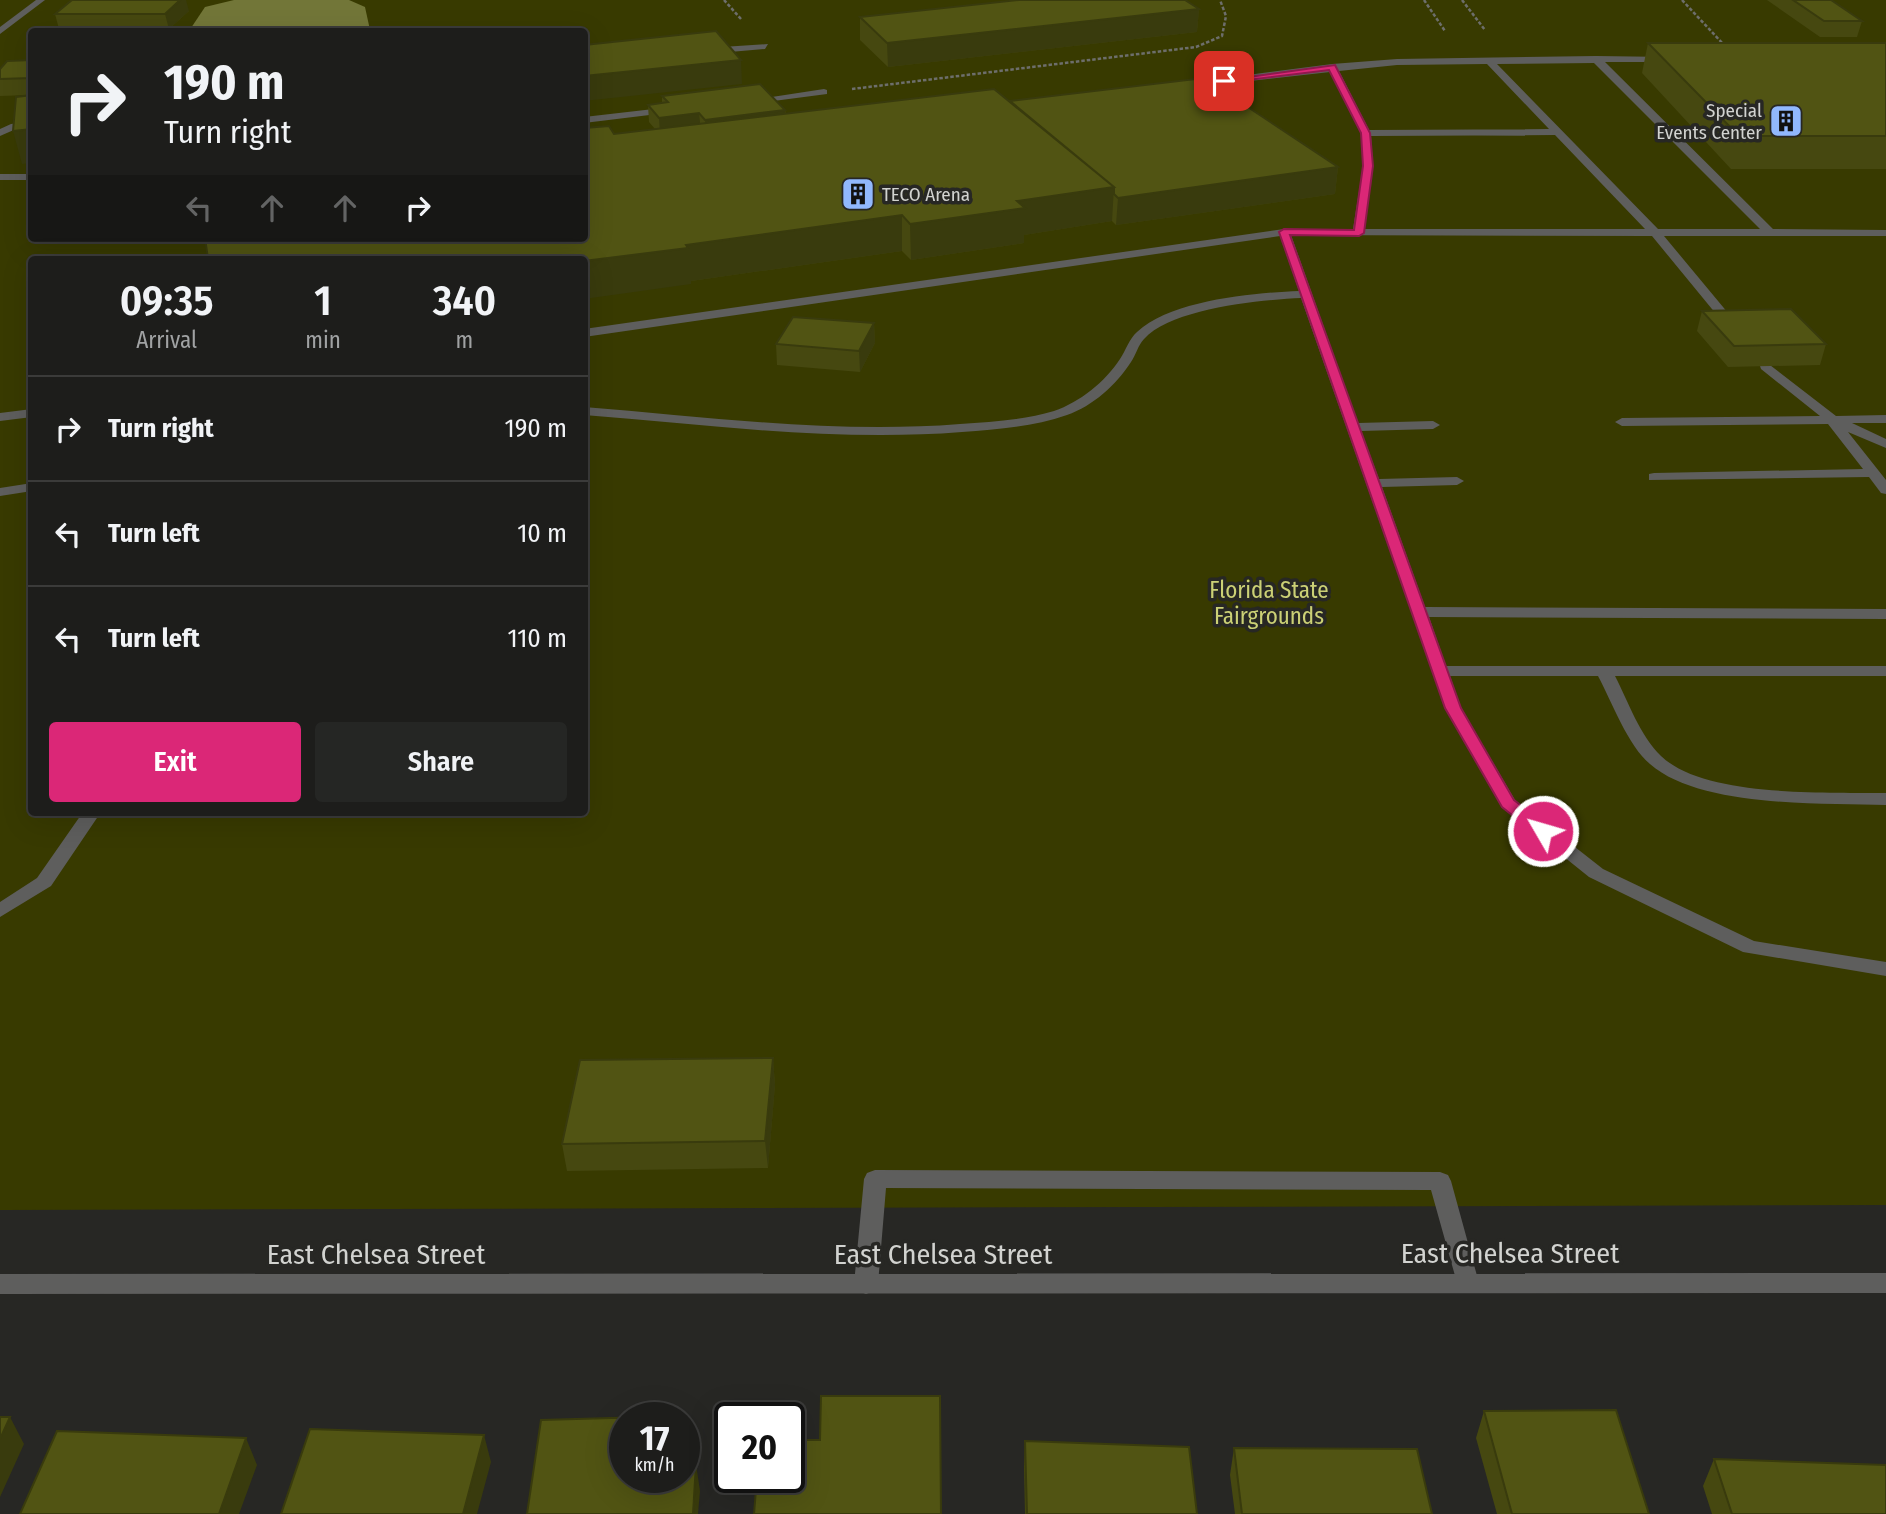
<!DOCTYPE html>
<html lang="en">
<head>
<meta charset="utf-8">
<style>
	:root { --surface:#1d1d1b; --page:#252624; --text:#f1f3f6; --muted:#a0a2a3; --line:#3b3b3a; --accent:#db2777 }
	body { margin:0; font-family:"Fira Sans Condensed",sans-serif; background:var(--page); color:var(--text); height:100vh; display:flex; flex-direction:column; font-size:26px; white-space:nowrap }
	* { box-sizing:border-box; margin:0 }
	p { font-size:23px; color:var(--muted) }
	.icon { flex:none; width:38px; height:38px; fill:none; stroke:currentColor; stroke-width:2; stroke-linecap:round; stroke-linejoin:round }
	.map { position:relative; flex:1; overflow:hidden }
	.side { position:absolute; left:28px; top:256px; width:560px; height:560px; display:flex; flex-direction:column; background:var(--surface); border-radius:7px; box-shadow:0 7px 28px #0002,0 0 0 2px var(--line) }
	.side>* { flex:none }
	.guide { position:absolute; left:28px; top:28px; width:560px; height:214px; border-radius:7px; box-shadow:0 7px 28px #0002,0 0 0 2px var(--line); background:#1d1d1b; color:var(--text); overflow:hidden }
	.speed { position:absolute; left:609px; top:1402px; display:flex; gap:14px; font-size:35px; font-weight:700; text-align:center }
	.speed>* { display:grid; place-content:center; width:91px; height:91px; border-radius:50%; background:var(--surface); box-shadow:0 7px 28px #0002,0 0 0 2px var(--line); line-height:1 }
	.speed small { font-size:18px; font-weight:400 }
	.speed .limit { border:4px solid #111; border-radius:10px; background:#fff; color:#111 }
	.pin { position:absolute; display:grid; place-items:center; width:60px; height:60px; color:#fff; margin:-30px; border-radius:14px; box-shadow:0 4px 10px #0006 }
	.me { position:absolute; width:77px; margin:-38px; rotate:308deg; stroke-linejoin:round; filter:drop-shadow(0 0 5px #0008) }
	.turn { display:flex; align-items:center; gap:24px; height:147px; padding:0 21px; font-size:32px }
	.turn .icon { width:91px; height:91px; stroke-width:2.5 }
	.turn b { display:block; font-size:49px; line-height:60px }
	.lanes { display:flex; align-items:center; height:66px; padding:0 21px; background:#0003; justify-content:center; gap:35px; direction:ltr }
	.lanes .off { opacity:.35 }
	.eta { display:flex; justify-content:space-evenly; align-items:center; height:119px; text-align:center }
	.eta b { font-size:42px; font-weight:600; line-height:49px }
	.action { display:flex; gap:14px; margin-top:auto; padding:14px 21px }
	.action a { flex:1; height:80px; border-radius:7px; background:var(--accent); color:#fff; font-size:28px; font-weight:600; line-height:80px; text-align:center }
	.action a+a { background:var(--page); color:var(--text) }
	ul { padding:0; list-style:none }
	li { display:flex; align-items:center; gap:21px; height:105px; padding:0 21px; border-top:2px solid var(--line) }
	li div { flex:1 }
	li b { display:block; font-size:26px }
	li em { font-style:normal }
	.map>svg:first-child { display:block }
</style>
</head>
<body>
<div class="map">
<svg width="1886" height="1514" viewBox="0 0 1886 1514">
	<rect width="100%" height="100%" fill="#272724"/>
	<path fill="#383a00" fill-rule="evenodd" d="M 0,0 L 1886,0 L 1886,1205 L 0,1210 ZM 32,32 L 584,32 L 584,238 L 32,238 ZM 32,259 L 584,259 L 584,812 L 32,812 Z"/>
	<path fill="#727638" d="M 234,0 L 349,0 L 365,7 L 370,30 L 189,31 L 205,7 Z"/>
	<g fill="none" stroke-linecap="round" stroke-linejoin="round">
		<path stroke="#6d6e6b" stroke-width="2.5" stroke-dasharray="3.5 2" stroke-linecap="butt" d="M 724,0 L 741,19
			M 1424,0 L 1445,31
			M 1462,0 L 1485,30
			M 1682,0 L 1724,45
			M 852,89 L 1196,47 L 1222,36 L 1226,16 L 1220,0"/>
		<path fill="#5e5e5d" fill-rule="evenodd" d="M 36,0 L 45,0 L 0,34 L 0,27 Z
			M 768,44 L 765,49 L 707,54 L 703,51 L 707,48 Z
			M 1596,56 L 1670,57 L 1667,62 L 1605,62 L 1773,229 L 1886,230 L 1886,236 L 1664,236 L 1738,325 L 1740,328 L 1734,332 L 1730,331 L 1652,236 L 1291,235 L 1358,423 L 1433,421 L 1440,425 L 1433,429 L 1361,431 L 1379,479 L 1457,477 L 1464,481 L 1457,485 L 1382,487 L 1425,607 L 1886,609 L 1886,619 L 1429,617 L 1446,666 L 1886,666 L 1886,676 L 1615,676 C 1628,701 1640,736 1661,756 C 1705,798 1827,792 1886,793 L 1886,805 C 1822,803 1700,808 1650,764 C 1628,746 1612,702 1598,676 L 1450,676 L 1461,708 L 1515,800 L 1603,869 L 1754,941 L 1886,962 L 1886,976 L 1743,952 L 1589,877 L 1502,807 L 1445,708 L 1301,298 C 1262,300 1172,308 1144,339 C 1138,345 1136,355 1131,362 C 1116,385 1093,406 1067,415 C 1033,427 997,429 962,432 C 836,442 710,425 584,415 L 584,407 C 709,417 835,434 960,424 C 991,422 1024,420 1054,411 C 1080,402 1105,382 1120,359 C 1126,350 1129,339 1137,332 C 1172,300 1253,293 1299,291 L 1280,236 L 584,337 L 584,329 L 1284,229 L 1353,229 L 1363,166 L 1361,133 L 1330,72 L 1189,88 L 1184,85 L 1186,83 L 1332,64 L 1397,59 ZM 1594,63 L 1760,229 L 1658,229 L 1497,64 ZM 1487,64 L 1549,129 L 1369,130 L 1339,71 L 1397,65 ZM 1555,135 L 1645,229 L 1364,229 L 1373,166 L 1371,136 Z
			M 824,89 L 827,90 L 827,94 L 751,104 L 746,101 Z
			M 671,107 L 676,110 L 674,112 L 584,123 L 584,117 Z
			M 32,121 L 32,127 L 16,129 L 0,136 L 0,129 L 11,124 Z
			M 0,174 L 32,174 L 32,180 L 0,180 Z
			M 1766,362 L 1836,416 L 1886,415 L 1886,423 L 1852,423 L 1886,439 L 1886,448 L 1848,432 L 1886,480 L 1886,494 L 1881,493 L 1869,477 L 1649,480 L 1649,474 L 1654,473 L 1863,469 L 1828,424 L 1622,426 L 1615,422 L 1622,418 L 1820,416 L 1761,369 L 1760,366 Z
			M 32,409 L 32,417 L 0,421 L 0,413 Z
			M 32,483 L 32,491 L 0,496 L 0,488 Z
			M 83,812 L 101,812 L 51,886 L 0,917 L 0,902 L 37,878 Z
			M 875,1170 L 1440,1172 L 1448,1175 L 1451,1181 L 1479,1283 L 1475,1290 L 1467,1293 L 1459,1290 L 1431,1190 L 886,1188 L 878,1284 L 874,1291 L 866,1294 L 858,1291 L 854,1284 L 864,1179 L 867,1173 Z"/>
		<path fill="#5e5e5d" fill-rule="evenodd" d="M 1886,1273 L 1886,1293 L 0,1294 L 0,1274 Z"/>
	</g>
	<path fill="#464810" d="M 1767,0 L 1831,0 L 1862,21 L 1857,37 L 1820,37 Z
		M 1199,9 L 1197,32 L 888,67 L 860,40 L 860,17 Z
		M 189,11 L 169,29 L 59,29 L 55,14 Z
		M 1648,43 L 1886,43 L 1886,169 L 1731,169 L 1642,73 Z
		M 32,60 L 32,95 L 0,96 L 0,69 Z
		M 662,96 L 785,110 L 786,114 L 1010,101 L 1338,167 L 1335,194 L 1116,225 L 1112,221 L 1024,235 L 1024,243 L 911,260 L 902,251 L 691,281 L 691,284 L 614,134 L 655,129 L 649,122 L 648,105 L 662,103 Z
		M 1702,311 L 1826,344 L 1820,365 L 1728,367 L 1697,331 Z
		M 874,323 L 875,343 L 860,372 L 777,365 L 776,344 Z
		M 773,1058 L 775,1085 L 768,1168 L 567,1171 L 562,1144 Z
		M 1484,1411 L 1649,1514 L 1497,1514 L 1476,1438 Z
		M 1025,1441 L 1197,1514 L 1025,1514 L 1024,1468 Z
		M 1234,1448 L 1432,1514 L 1235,1514 L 1230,1475 Z
		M 1714,1459 L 1886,1514 L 1712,1514 L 1703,1486 Z"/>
	<path fill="#393b0d" d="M 180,0 L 186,0 L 189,11 L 169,29 L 165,14 Z
		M 1199,9 L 1197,32 L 888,67 L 887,43 Z
		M 741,60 L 742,84 L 584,101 L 584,76 Z
		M 785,110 L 786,127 L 706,138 L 705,120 Z
		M 699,113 L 701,131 L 660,136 L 659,118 Z
		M 32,129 L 32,163 L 22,164 L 13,131 Z
		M 1338,167 L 1335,194 L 1116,225 L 1118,198 Z
		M 1114,187 L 1112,221 L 1024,235 L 1024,243 L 911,260 L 910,224 L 1017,201 Z
		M 902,215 L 902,251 L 691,281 L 691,284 L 584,299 L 584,261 L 686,245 Z
		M 874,323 L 875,343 L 860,372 L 859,351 Z
		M 773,1058 L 775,1085 L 768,1168 L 765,1141 Z
		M 10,1417 L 24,1444 L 0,1497 L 0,1439 Z
		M 484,1435 L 491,1462 L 477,1514 L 463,1514 Z
		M 246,1438 L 257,1465 L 239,1514 L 219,1514 Z
		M 696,1464 L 700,1491 L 698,1514 L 693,1514 Z"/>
	<path fill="#515413" stroke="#393b0d" stroke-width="2" d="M 72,0 L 180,0 L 165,14 L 55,14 Z
		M 1019,0 L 1185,0 L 1199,9 L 887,43 L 860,17 Z
		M 1793,0 L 1831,0 L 1862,21 L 1824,21 Z
		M 716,31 L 741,60 L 584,76 L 584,45 Z
		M 1648,43 L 1886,43 L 1886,136 L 1739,136 Z
		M 32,60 L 32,78 L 0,79 L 0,69 L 7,61 Z
		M 1204,78 L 1338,167 L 1118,198 L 1114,194 L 1114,187 L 1010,101 Z
		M 760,84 L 785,110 L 705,120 L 699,113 L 659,118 L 648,105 L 668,102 L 662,96 Z
		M 994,89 L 1114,187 L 1017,201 L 1025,208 L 910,224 L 902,215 L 686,245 L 688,248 L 584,261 L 584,259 L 208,259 L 205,238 L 584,238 L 584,128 L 609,126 L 614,134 Z
		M 32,95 L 32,129 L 13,131 L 16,97 Z
		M 1791,309 L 1826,344 L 1734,346 L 1702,311 Z
		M 793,317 L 874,323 L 859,351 L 776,344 Z
		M 773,1058 L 765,1141 L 562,1144 L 580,1060 Z
		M 821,1396 L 940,1396 L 941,1514 L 754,1514 L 757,1477 L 789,1477 L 789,1440 L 820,1440 Z
		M 1616,1410 L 1649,1514 L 1512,1514 L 1484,1411 Z
		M 0,1417 L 10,1417 L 0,1439 Z
		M 647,1417 L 625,1418 L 625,1477 L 684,1477 L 684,1464 L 696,1464 L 693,1514 L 527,1514 L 541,1420 Z
		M 310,1429 L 484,1435 L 463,1514 L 281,1514 Z
		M 57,1431 L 246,1438 L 219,1514 L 20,1514 Z
		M 1025,1441 L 1189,1447 L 1197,1514 L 1027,1514 Z
		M 1234,1448 L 1417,1449 L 1432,1514 L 1242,1514 Z
		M 1714,1459 L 1886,1465 L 1886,1514 L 1732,1514 Z"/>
	<path fill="#db2777" stroke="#8e194d" stroke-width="2" d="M 1335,65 L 1370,133 L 1373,166 L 1364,233 L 1359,236 L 1290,235 L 1461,708 L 1514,800 L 1549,827 L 1552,831 L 1549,835 L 1537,835 L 1502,807 L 1445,708 L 1279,232 L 1284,229 L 1354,230 L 1363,166 L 1361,133 L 1329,70 L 1224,83 L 1220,81 Z"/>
	<defs>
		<symbol id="building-square" viewBox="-11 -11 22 22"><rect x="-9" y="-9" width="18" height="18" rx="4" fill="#91b8fd" stroke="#272724"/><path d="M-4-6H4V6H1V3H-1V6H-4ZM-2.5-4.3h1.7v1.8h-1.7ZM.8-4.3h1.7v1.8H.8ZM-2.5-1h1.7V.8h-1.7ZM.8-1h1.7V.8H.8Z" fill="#111"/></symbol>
	</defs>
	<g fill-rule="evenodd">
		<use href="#building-square" x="1767" y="102" width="38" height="38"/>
		<use href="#building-square" x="839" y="175" width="38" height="38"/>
	</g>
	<g text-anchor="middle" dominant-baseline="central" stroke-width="7" stroke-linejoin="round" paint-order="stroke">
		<g font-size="19" fill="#d2d3d0" stroke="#272724" text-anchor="end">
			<text x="1762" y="110">Special<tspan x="1762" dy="22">Events Center</tspan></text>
			<text x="882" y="194" text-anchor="start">TECO Arena</text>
		</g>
		<g font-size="23" fill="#cbd075" stroke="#272724">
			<text x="1269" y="590">Florida State<tspan x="1269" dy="26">Fairgrounds</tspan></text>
		</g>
		<g font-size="28" fill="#d2d3d0" stroke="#272724">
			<text x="1510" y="1253">East Chelsea Street</text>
			<text x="376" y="1254">East Chelsea Street</text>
			<text x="943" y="1254">East Chelsea Street</text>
		</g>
	</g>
</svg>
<div class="speed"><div>17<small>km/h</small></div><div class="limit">20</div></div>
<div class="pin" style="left:1224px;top:81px;background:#d93025"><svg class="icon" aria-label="arrive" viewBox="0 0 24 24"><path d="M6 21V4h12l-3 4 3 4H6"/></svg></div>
<svg class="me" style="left:1543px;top:831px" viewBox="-20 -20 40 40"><circle r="17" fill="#db2777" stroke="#fff" stroke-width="3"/><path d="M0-11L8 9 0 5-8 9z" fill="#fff"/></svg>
<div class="guide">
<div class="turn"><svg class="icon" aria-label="right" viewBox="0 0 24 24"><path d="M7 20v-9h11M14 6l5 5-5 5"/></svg><div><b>190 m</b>Turn right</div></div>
<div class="lanes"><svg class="icon off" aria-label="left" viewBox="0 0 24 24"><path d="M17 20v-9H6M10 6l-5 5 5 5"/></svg><svg class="icon off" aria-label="ahead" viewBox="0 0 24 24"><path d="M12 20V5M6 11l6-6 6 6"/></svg><svg class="icon off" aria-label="ahead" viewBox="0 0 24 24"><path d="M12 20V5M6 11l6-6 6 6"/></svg><svg class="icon" aria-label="right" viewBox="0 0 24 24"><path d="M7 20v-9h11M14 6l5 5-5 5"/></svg></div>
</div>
<section class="side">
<div class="eta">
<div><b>09:35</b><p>Arrival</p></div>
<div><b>1</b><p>min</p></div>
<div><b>340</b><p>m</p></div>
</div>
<ul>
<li><svg class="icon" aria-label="right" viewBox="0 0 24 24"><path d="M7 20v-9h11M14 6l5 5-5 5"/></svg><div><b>Turn right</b></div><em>190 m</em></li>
<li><svg class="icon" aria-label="left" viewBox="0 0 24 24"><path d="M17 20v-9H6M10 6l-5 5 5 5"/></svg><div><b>Turn left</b></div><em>10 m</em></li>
<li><svg class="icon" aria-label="left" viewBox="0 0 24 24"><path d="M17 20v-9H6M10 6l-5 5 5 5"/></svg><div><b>Turn left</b></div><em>110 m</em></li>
</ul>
<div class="action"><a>Exit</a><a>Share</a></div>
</section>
</div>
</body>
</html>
